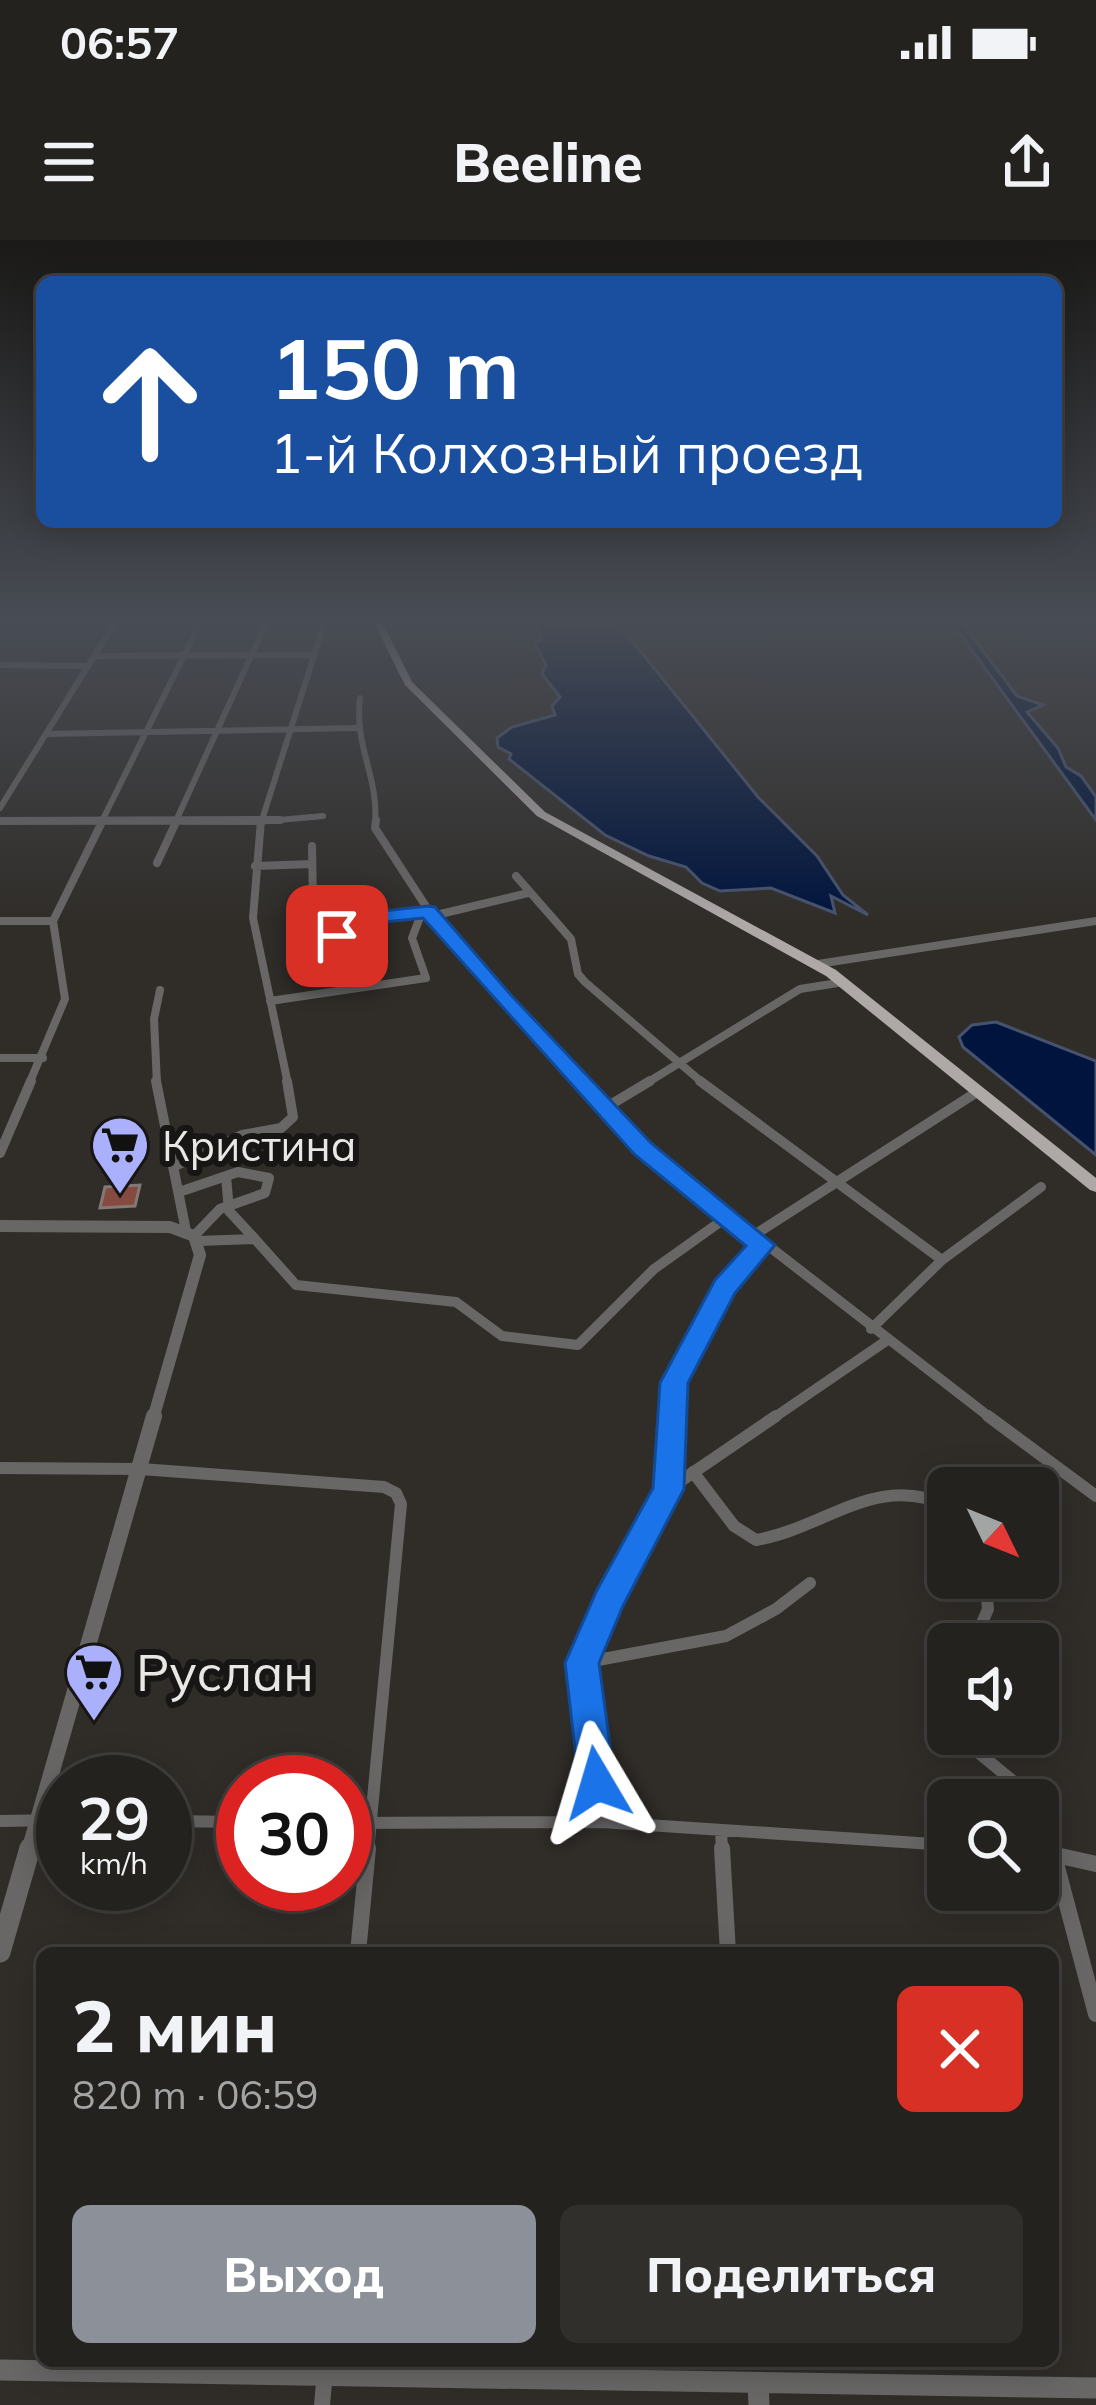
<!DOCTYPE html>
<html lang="ru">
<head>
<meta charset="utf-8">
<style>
	:root { --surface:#24221f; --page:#302f2c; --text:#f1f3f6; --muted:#a3a4a4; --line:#413f3d; --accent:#8c9099 }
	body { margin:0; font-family:Mulish,sans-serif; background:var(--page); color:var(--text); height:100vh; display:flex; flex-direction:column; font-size:45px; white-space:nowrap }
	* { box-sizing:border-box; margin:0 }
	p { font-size:39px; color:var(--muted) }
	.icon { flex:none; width:66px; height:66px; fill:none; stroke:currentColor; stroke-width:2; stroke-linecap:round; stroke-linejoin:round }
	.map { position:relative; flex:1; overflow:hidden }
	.details { position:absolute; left:36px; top:1707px; width:1023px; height:420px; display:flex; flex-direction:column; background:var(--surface); border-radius:18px; box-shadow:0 6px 30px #0003,0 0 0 3px var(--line) }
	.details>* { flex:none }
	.guide { position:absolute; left:36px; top:36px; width:1026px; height:252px; border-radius:18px; box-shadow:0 6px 30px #0003,0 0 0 3px var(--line); background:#1a4fa0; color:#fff; overflow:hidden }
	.needle { width:78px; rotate:133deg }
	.controls { position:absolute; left:927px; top:1227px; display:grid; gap:24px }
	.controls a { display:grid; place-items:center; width:132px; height:132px; border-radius:18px; background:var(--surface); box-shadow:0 6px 30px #0003,0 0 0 3px var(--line); font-size:60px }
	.speed { position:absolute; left:36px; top:1515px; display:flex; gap:24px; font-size:60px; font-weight:700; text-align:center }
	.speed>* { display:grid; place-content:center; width:156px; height:156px; border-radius:50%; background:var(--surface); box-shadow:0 6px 30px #0003,0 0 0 3px var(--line); line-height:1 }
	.speed small { font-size:30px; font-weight:400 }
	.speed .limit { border:18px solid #d22; background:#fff; color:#111 }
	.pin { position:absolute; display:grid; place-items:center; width:102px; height:102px; color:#fff; margin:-51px; border-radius:24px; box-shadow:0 6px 18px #0006 }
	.me { position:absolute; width:132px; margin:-66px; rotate:353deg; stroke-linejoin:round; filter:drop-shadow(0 0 9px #0008) }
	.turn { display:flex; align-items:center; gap:42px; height:252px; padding:0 36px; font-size:54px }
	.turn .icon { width:156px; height:156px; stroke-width:2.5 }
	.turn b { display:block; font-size:84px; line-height:102px }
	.round { display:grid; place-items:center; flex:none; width:126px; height:126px; border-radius:18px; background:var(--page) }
	.summary { display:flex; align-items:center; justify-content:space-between; height:204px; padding:0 36px }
	h1 { font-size:72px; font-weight:800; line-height:90px }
	.primary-button { display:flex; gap:24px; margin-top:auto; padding:24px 36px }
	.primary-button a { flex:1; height:138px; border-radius:18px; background:var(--accent); color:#fff; font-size:48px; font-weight:800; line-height:138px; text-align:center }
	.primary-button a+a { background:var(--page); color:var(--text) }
	.status { display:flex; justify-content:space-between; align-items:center; height:84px; padding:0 60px; background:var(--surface); direction:ltr }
	.status svg { height:33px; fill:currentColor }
	header { display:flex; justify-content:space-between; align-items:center; height:156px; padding:0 36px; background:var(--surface); font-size:54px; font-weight:800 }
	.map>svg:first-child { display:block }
</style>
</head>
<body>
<div class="status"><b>06:57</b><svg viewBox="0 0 49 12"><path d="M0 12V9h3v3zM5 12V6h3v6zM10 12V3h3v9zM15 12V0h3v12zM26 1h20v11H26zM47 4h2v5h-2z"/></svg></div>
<header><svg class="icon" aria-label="menu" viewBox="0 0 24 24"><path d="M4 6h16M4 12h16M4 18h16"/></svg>Beeline<svg class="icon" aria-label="share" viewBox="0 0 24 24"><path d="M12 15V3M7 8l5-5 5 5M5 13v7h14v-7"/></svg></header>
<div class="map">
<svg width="1096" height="2165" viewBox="0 0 1096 2165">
	<rect width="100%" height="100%" fill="#302d29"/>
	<path fill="#00143d" stroke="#46536f" stroke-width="3" d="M 538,379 L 605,379 L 614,390 L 621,387 L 758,557 L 817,616 L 843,655 L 868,675 L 831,656 L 835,673 L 771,648 L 720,651 L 702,643 L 686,627 L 649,616 L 605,595 L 509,519 L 511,514 L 498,507 L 497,498 L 512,487 L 555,475 L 552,466 L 560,457 L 542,434 L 546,425 L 535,404 L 541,400 Z
		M 949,379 L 959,379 L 1017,456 L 1043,465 L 1027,472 L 1058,508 L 1066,527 L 1081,536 L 1096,557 L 1096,580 Z
		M 996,782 L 1096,821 L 1096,915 L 963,807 L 959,797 L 972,785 Z"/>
	<path fill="#874a40" stroke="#817a78" stroke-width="3" d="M 140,945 L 135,966 L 100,968 L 105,947 Z"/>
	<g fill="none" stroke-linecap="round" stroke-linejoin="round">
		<path stroke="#696666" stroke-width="6" d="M 94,416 L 315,415
			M 0,425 L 88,426
			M 360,458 C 354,507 379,537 375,583
			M 46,494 L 356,488
			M 0,568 L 117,379
			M 0,581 L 257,582 L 323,576
			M 101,583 L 202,379
			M 175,583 L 268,379
			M 261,583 L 324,384 L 319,379"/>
		<path stroke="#696666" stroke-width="8" d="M 261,580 L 253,678 L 288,844
			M 376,580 L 375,588 L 440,688 L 581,844
			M 0,581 L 280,580
			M 312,606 L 313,664
			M 157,623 L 177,580
			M 255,626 L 312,624
			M 516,636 L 571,699 L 578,734 L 585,742 L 704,844
			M 432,676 L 528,653
			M 0,681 L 53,681
			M 818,724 L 1096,681
			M 352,749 L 339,694 L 380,676 L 422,672
			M 270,761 L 426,738 L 412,698 L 422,672 L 428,671
			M 0,818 L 43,818
			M 29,844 L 65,759 L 53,681 L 103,580
			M 157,844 L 154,779 L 160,750
			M 645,844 L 800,749 L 844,742"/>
		<path stroke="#696666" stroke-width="10" d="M 156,841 L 186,991
			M 579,841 L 642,908 L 992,1179
			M 700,841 L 942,1020
			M 605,868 L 650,841
			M 0,913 L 31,841
			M 177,925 L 242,895 L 281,888 L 293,877 L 287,841
			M 226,936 L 229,971 L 255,999
			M 182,951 L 238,932 L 269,938 L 265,953 L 220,969 L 194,996
			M 751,997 L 977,852
			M 197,1001 L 255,999 L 296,1045 L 456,1062 L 502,1096 L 578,1105 L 654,1029 L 727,977
			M 871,1089 L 942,1020 L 1041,947
			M 672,1179 C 675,1113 719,1053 762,1005
			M 772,1179 L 886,1101"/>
		<path stroke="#696666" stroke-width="12" d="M 988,1176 L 1096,1256
			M 0,1228 L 141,1229 L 384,1247 L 396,1253 L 401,1264 L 368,1611
			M 693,1232 L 734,1286 L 756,1300 C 826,1288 876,1232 948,1266
			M 669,1249 L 672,1176
			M 973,1404 L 988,1369 L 985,1338
			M 582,1423 L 726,1396 L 776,1369 L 810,1343
			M 956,1494 L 1025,1551 L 1027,1560
			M 0,1581 L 63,1580
			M 165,1581 L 243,1582
			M 602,1582 L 582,1423 L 669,1249 L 776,1176
			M 345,1583 L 602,1582 L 948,1605
			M 721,1590 L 722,1611"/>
		<path stroke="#696666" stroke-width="16" d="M 722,1608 L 728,1713
			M 1038,1611 L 1096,1624
			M 1053,1612 L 1096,1774
			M 358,1713 L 368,1608
			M 322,2165 L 326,2121"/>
		<path stroke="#696666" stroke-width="12" d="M 0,986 L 170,987 L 194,996 L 200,1015 L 153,1179"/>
		<path stroke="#696666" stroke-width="16" d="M 29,1611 L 154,1176"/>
		<path stroke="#696666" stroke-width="21" d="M 0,1712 L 30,1608
			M 0,2130 L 1096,2148
			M 758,2144 L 759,2165"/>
		<path fill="#aea8a7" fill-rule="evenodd" d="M 372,379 L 381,379 L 412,442 L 545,572 L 836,730 L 1096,938 L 1096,952 L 1090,950 L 826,736 L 537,576 L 405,445 Z"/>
	</g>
	<linearGradient id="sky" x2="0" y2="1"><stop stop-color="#1a1917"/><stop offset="0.56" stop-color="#484c54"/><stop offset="1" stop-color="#484c54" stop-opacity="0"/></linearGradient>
	<rect width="1096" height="682" fill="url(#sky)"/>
	<path fill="#1a73e8" stroke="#114b97" stroke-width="3" d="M 428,666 L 435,667 L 510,754 L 651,903 L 775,1005 L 735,1053 L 688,1143 L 684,1249 L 623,1366 L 599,1423 L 615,1543 L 610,1555 L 597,1561 L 584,1555 L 579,1543 L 565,1423 L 597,1350 L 653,1248 L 660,1143 L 715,1040 L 746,1006 L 634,914 L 423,678 L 384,682 L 337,702 L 327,696 L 374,672 Z"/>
	<defs>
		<symbol id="supermarket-pin" viewBox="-11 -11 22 30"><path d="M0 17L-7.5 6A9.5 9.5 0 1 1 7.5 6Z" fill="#aab0fb" stroke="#171614"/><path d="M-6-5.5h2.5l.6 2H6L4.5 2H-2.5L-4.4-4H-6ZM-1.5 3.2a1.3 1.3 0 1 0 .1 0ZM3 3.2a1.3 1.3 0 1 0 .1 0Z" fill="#111"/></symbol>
	</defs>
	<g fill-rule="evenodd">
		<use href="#supermarket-pin" x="87" y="872" width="66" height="90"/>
		<use href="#supermarket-pin" x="61" y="1399" width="66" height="90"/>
	</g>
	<g text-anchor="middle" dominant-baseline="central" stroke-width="12" stroke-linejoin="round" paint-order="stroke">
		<g font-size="42" fill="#e9e7e4" stroke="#171614" text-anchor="start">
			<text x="162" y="905">Кристина</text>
		</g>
		<g font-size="51" fill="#e9e7e4" stroke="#171614" text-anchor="start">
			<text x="136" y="1432">Руслан</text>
		</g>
	</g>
</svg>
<div class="controls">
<a><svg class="needle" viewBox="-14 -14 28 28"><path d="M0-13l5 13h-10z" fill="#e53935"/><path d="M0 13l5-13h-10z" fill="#a3a4a4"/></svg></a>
<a><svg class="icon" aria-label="sound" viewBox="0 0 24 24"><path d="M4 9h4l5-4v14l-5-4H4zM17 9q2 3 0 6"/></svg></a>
<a><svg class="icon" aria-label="search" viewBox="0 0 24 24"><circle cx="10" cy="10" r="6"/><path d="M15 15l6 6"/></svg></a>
</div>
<div class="speed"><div>29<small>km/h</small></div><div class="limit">30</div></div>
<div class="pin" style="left:337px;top:696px;background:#d93025"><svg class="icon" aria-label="arrive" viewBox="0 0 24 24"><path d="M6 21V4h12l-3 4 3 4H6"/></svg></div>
<svg class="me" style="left:597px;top:1543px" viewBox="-20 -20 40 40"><path d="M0-17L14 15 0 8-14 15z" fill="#1a73e8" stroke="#fff" stroke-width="4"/></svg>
<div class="guide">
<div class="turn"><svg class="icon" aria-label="ahead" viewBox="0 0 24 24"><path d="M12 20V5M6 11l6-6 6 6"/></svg><div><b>150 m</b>1-й Колхозный проезд</div></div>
</div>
<section class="details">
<div class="summary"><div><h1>2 мин</h1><p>820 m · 06:59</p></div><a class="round" style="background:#d93025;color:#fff"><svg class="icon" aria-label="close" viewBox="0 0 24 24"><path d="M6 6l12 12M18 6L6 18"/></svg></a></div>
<div class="primary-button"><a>Выход</a><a>Поделиться</a></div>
</section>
</div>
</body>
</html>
